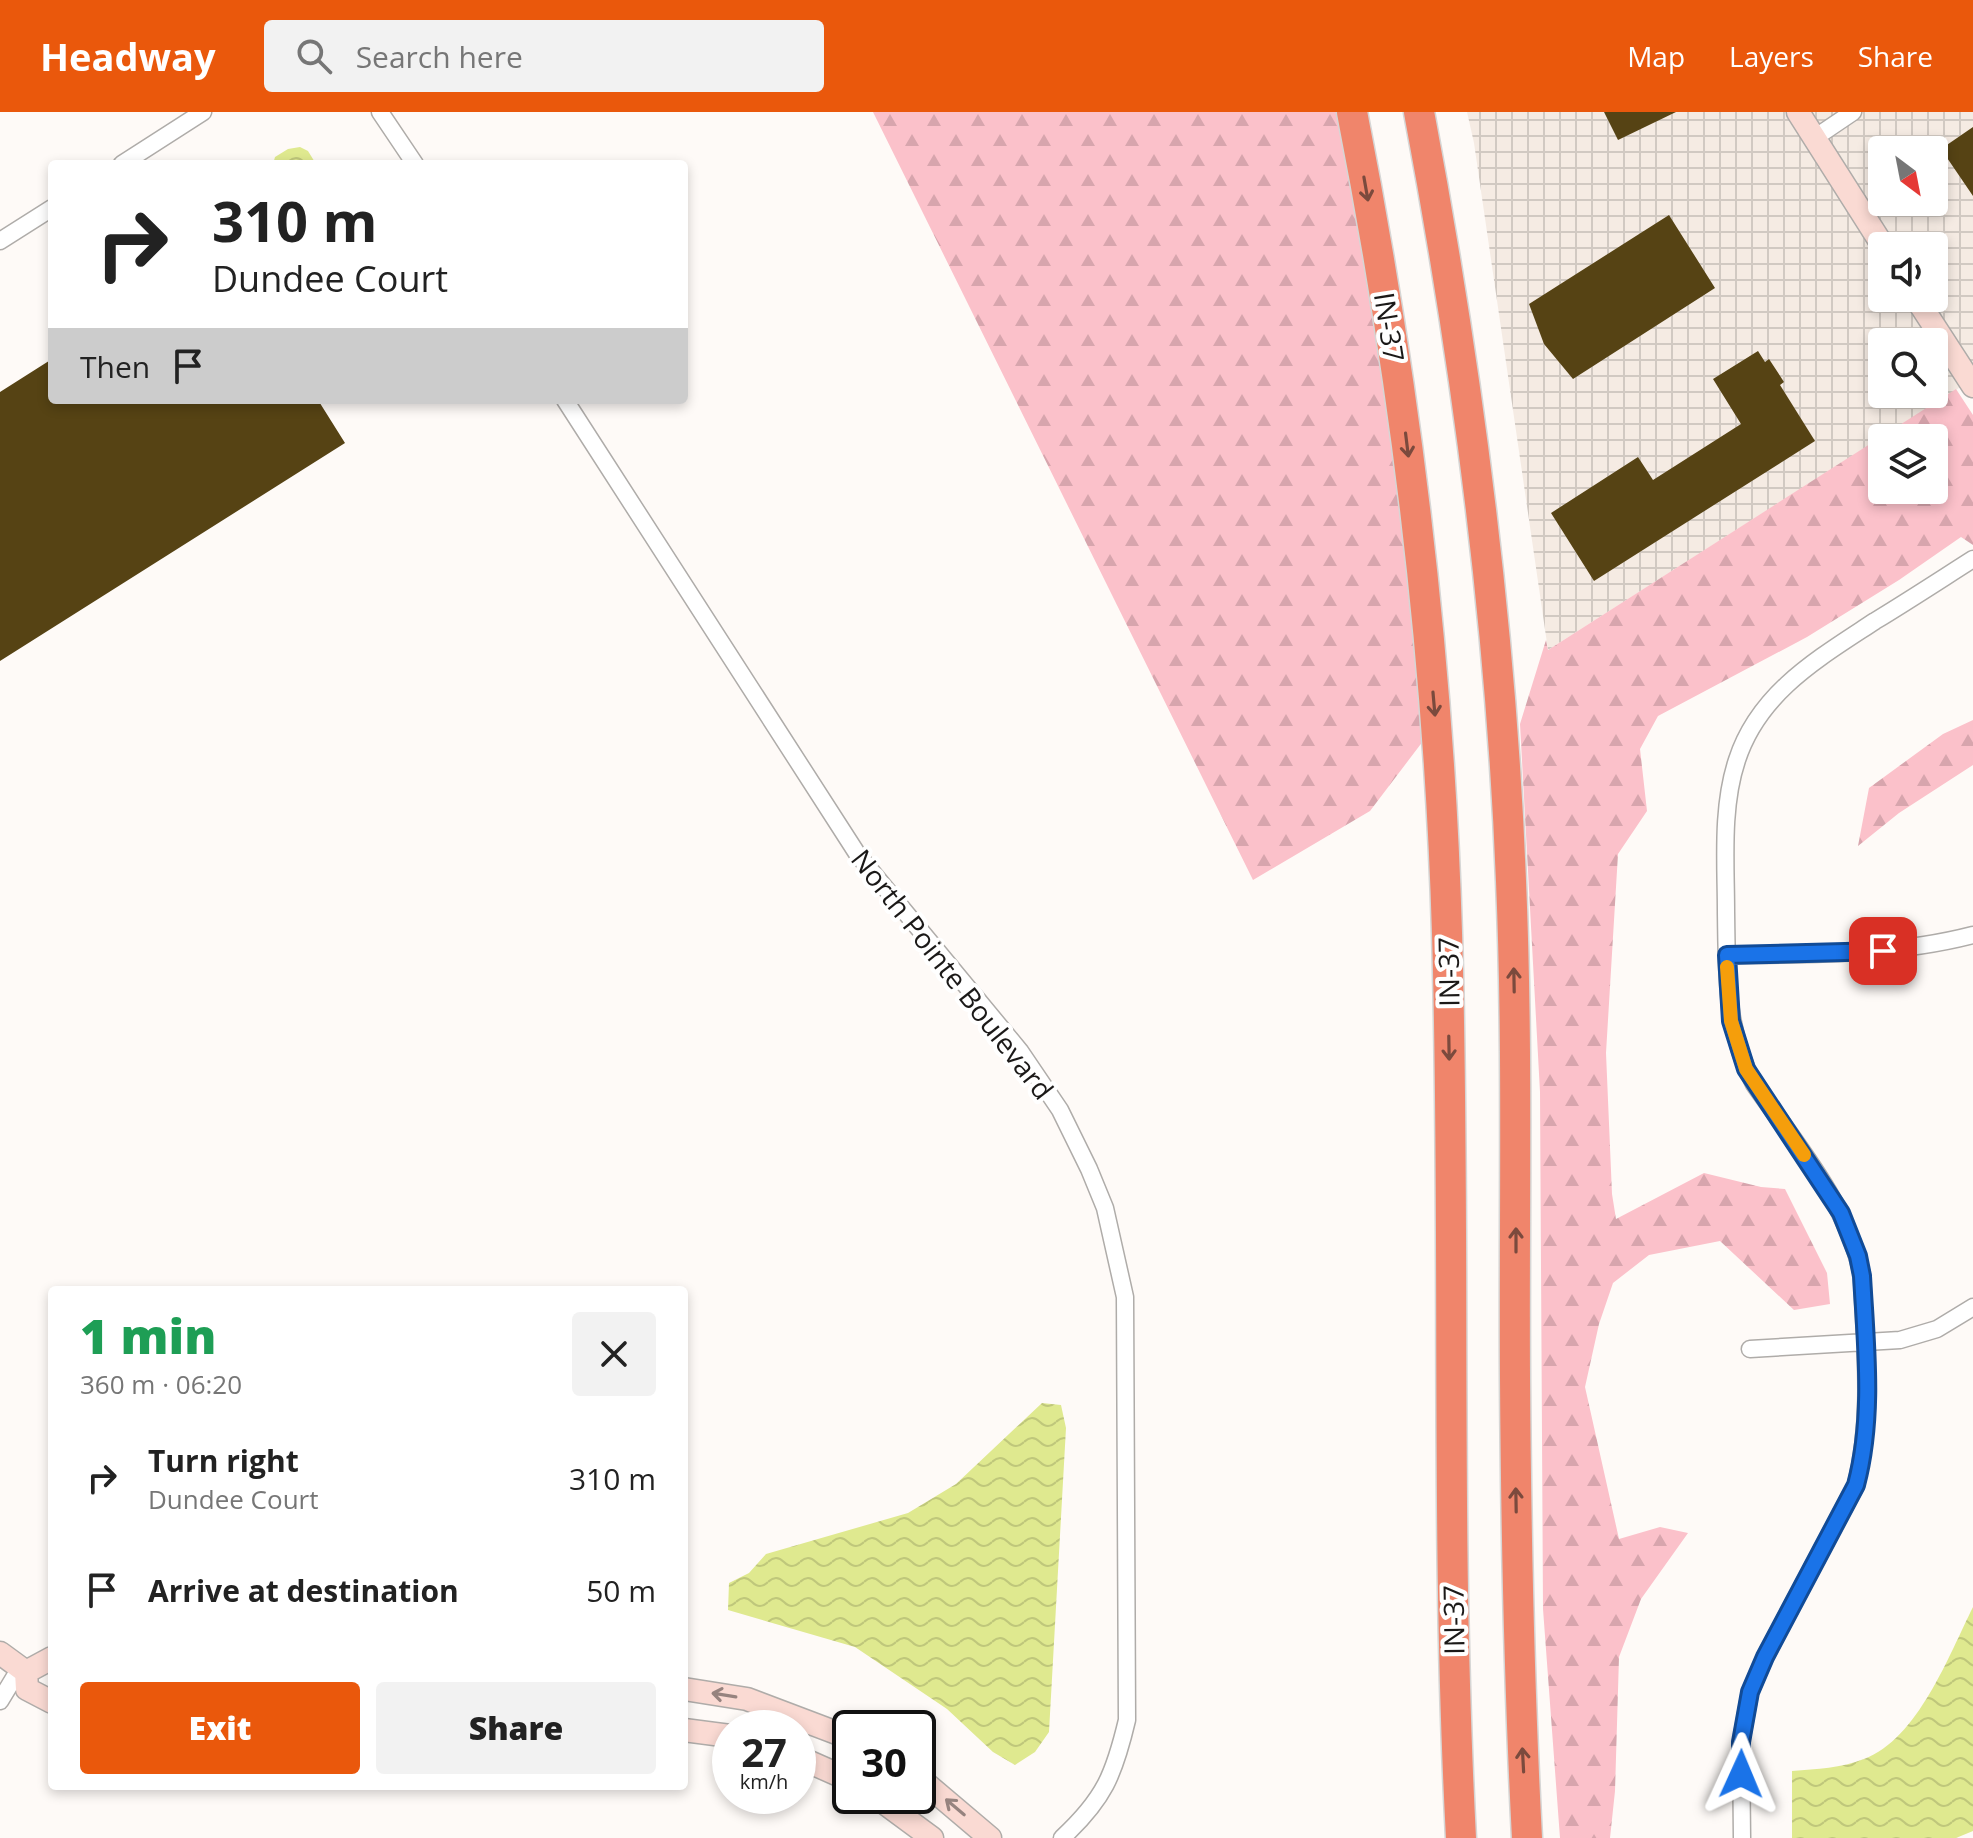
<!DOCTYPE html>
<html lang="en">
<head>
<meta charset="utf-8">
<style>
	:root { --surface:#fff; --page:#f2f2f2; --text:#222; --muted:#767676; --accent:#ea580c }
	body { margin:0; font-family:"Open Sans",sans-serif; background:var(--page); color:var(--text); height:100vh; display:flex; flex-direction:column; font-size:30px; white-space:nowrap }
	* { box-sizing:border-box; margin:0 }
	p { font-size:26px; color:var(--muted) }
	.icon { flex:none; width:44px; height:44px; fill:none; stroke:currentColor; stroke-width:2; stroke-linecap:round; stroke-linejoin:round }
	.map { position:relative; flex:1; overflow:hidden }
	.sheet { position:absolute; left:48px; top:1174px; width:640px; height:504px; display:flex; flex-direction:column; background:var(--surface); border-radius:8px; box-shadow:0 4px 12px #0003 }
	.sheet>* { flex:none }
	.guide { position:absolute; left:48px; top:48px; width:640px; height:244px; border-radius:8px; box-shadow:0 4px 12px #0003; background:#fff; color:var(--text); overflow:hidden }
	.needle { width:52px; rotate:148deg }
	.buttons { position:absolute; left:1868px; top:24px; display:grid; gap:16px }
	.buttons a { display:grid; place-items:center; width:80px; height:80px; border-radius:8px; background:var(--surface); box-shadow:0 4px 12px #0003; font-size:40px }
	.speed { position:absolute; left:712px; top:1598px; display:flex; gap:16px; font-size:40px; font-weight:700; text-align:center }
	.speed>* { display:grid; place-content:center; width:104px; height:104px; border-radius:50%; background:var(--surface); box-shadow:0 4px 12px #0003; line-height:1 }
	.speed small { font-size:20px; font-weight:400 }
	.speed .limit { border:4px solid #111; border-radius:12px; background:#fff; color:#111 }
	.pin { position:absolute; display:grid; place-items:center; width:68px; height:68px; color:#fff; margin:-34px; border-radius:16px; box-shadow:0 4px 12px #0006 }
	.me { position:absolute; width:88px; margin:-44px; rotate:1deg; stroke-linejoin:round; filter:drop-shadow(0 0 6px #0008) }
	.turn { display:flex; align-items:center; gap:28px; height:168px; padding:0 32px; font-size:36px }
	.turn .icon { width:104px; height:104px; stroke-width:2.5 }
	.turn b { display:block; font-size:56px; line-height:68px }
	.then { display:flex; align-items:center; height:76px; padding:0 32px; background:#0003; gap:16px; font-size:30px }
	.round { display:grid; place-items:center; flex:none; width:84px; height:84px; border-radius:8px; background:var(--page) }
	.summary { display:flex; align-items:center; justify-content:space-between; height:136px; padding:0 32px }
	h1 { font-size:48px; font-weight:800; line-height:60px; color:#1e9e55 }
	.action { display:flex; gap:16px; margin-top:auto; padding:16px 32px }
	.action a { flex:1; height:92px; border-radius:8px; background:var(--accent); color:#fff; font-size:32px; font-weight:800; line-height:92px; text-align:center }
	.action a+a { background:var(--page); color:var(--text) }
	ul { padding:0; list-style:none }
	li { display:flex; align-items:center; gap:24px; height:112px; padding:0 32px }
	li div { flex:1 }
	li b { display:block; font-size:30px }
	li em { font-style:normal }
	header { display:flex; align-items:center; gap:48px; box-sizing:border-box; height:112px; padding:0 40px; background:var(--accent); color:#fff }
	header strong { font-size:38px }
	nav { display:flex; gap:44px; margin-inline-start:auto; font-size:28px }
	.search { width:560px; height:72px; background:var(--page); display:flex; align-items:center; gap:20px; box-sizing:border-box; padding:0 28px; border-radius:8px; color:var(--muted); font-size:30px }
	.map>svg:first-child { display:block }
</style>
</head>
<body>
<header>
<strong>Headway</strong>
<div class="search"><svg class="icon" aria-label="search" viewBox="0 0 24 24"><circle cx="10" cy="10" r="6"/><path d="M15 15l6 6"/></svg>Search here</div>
<nav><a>Map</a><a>Layers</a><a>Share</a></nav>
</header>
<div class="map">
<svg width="1973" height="1726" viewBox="0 0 1973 1726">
	<defs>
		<pattern id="industrial-grid" width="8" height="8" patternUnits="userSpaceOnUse" patternTransform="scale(2)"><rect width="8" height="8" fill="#f5ebe3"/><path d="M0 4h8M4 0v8" fill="none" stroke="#d1c9c2"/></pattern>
		<pattern id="forest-firs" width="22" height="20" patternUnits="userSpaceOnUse" patternTransform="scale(2)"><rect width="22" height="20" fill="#fbc1ca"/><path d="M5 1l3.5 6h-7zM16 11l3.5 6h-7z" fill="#d7a5ad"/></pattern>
		<pattern id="water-waves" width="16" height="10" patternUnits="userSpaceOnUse" patternTransform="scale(2)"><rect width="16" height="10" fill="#dfe98f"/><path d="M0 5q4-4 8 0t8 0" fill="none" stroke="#bfc77b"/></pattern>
	</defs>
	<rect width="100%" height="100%" fill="#fefaf7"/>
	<path fill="url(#industrial-grid)" fill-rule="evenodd" d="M 1467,0 L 1973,0 L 1973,267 L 1548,538 L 1474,31 ZM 1882,38 L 1934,38 L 1934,90 L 1882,90 ZM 1882,134 L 1934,134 L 1934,186 L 1882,186 ZM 1882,230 L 1934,230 L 1934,282 L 1882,282 Z"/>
	<path fill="url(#forest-firs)" fill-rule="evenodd" d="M 873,0 L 1349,0 L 1436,612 L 1370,699 L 1253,768 Z
		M 1956,277 L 1973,303 L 1973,433 L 1961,425 L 1899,468 L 1807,525 L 1658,604 L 1640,637 L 1647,699 L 1618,742 L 1606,941 L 1612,1082 L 1616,1107 L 1704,1061 L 1761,1075 L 1785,1077 L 1827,1161 L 1830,1192 L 1794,1198 L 1720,1129 L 1649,1143 L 1613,1171 L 1599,1212 L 1585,1275 L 1619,1427 L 1660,1415 L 1688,1421 L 1641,1487 L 1619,1545 L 1615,1679 L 1610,1726 L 1560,1726 L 1543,1497 L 1540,980 L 1520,612 L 1546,528 L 1548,538 ZM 1882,326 L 1934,326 L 1934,378 L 1882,378 Z
		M 1973,608 L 1973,653 L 1899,701 L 1858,734 L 1869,676 L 1943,622 Z"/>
	<path fill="url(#water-waves)" d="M 300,35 L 308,39 L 316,52 L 273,52 L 275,45 L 288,37 Z
		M 1042,1291 L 1061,1293 L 1066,1316 L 1049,1620 L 1035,1640 L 1015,1653 L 993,1640 L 947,1597 L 855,1535 L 728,1498 L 729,1471 L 749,1461 L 766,1442 L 908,1401 L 956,1372 Z
		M 1973,1495 L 1973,1719 L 1956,1726 L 1792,1726 L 1792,1659 C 1817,1657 1841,1656 1864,1647 C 1918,1627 1949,1543 1973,1495 Z"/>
	<path fill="#564314" d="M 1604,0 L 1676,0 L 1618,28 Z
		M 1973,15 L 1973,84 L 1941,37 Z
		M 1669,103 L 1715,176 L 1573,267 L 1544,232 L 1529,192 Z
		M 1758,239 L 1765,250 L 1769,247 L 1784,270 L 1780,273 L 1815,329 L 1594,469 L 1551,401 L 1638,345 L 1653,368 L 1741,312 L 1713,267 Z
		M 52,247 L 52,288 L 318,288 L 345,331 L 0,549 L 0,280 Z"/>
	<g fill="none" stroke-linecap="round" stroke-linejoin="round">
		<defs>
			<path id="street" d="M 380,0 L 415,52
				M 1813,27 L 1853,0
				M 122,52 L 203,0
				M 0,129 L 52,96
				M 565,288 L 858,743 L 1020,939 L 1060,998 L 1089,1057 L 1105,1096 L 1125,1185 L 1127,1608 C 1114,1663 1104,1687 1062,1726
				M 1727,843 C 1810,842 1892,844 1973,823
				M 1750,1237 L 1900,1228 L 1937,1217 L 1973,1195
				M 0,1589 L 20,1556
				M 1742,1726 L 1741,1630 L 1750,1580 L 1765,1545 L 1856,1373 C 1873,1305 1865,1234 1862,1164 C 1848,1092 1796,1032 1754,972 C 1725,918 1727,860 1726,800 C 1726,751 1721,696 1737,648 C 1759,580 1819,546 1875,509 C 1908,489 1940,468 1973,447"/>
			<path id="secondary" d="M 1798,0 L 1883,134
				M 1916,186 L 1973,274
				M 0,1541 L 26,1560
				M 26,1560 L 27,1577 L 52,1590
				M 26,1560 L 52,1546
				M 684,1577 L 747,1587 L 850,1626
				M 684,1618 L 730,1624
				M 798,1645 L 850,1668
				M 918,1665 L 990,1726
				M 875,1684 L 932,1726"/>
			<path id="highway" d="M 1352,0 C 1405,270 1439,545 1447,821 C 1456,1122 1445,1424 1461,1726
				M 1419,0 C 1467,254 1501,510 1511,769 C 1518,934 1514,1099 1515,1265 C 1516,1419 1519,1572 1527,1726"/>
		</defs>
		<use href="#street" stroke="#afaca9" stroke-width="19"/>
		<use href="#secondary" stroke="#afaca9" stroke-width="25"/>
		<use href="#highway" stroke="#d6d6d5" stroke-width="33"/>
		<use href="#street" stroke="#fff" stroke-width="16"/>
		<use href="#secondary" stroke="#fadad3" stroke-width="22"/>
		<use href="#highway" stroke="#f0856b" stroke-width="30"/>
	</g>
	<defs><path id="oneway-shaft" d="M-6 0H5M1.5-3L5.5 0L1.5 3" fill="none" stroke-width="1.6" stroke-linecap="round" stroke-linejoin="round" transform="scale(2)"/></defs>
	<g stroke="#7b4a3d">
		<use href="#oneway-shaft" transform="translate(1366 77) rotate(80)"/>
		<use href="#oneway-shaft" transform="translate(1407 333) rotate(83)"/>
		<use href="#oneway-shaft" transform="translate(1434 592) rotate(85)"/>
		<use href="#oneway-shaft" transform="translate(1514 868) rotate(-91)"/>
		<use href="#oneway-shaft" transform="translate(1449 936) rotate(89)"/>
		<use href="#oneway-shaft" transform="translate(1516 1128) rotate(-90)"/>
		<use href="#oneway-shaft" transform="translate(1516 1388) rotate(-91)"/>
		<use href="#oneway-shaft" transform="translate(1523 1648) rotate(-93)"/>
	</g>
	<g stroke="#96837f">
		<use href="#oneway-shaft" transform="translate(724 1583) rotate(-171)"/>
		<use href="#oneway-shaft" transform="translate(955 1695) rotate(-140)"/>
	</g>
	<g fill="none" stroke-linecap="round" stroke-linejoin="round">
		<defs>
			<path id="route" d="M 1741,1662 L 1741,1630 L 1750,1580 L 1765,1545 L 1856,1373 C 1874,1305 1866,1234 1862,1164 L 1858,1144 L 1841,1101 L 1746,957 L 1731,909 L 1727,843 L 1883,839"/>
		</defs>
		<use href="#route" stroke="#114b97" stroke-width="20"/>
		<use href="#route" stroke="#1a73e8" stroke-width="14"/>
		<path stroke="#f59e0b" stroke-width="14" d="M 1727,855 L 1731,909 L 1746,957 L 1804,1043"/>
	</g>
	<g text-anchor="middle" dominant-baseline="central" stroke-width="8" stroke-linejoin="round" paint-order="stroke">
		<g font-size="28" fill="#1b1918" stroke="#fff">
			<text transform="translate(1390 215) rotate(81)">IN-37</text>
			<text transform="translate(1448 860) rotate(-91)">IN-37</text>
			<text transform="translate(953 862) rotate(52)">North Pointe Boulevard</text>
			<text transform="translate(1453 1508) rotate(-91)">IN-37</text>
		</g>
	</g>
</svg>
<div class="buttons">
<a><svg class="needle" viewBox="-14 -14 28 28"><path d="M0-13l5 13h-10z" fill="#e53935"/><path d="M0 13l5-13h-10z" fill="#767676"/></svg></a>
<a><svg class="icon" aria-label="sound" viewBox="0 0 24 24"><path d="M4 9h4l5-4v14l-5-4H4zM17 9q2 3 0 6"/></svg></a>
<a><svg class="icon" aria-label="search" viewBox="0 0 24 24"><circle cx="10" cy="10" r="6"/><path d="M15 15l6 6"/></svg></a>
<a><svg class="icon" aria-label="layers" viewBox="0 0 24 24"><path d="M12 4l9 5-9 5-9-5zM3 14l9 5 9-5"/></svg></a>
</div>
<div class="speed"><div>27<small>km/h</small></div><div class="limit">30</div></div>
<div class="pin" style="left:1883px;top:839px;background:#d93025"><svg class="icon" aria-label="arrive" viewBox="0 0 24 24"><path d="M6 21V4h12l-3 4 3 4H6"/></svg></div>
<svg class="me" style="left:1741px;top:1662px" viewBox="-20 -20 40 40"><path d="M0-17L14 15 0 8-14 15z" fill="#1a73e8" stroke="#fff" stroke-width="4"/></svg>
<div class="guide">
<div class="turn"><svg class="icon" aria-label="right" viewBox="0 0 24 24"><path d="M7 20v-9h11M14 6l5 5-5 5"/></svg><div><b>310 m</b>Dundee Court</div></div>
<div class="then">Then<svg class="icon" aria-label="arrive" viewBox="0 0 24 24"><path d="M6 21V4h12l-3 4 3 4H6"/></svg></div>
</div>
<section class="sheet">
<div class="summary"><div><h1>1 min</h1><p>360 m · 06:20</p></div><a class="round"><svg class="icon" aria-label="close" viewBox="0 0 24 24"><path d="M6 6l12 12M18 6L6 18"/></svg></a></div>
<ul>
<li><svg class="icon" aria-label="right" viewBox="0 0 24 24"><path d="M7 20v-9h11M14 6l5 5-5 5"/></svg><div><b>Turn right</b><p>Dundee Court</p></div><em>310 m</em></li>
<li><svg class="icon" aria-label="arrive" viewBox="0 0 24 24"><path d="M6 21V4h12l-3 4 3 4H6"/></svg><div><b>Arrive at destination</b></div><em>50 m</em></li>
</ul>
<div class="action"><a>Exit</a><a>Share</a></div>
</section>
</div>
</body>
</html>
